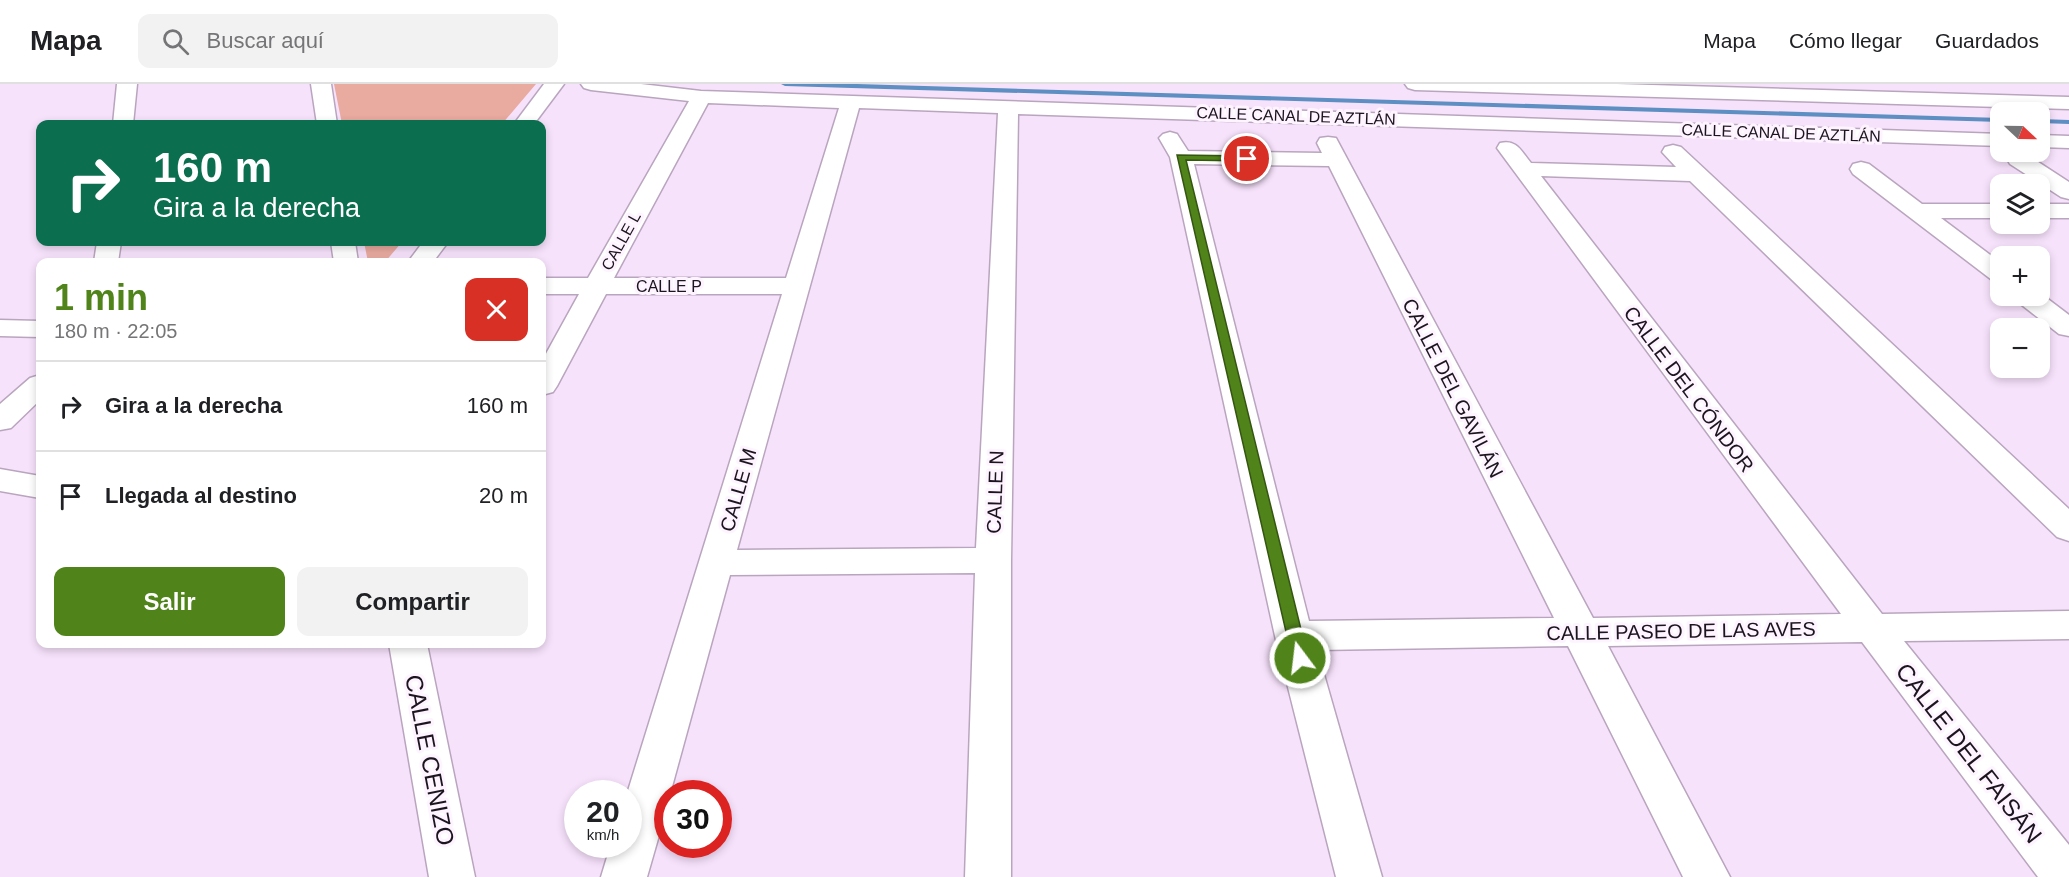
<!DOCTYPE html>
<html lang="es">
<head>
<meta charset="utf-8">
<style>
	:root { --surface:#fff; --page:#f2f2f2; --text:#202124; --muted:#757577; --line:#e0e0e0; --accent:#50841a }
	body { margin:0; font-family:Helvetica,sans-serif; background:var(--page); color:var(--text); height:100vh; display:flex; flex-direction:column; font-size:22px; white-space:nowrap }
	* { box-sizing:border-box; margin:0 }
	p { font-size:20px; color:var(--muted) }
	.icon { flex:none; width:33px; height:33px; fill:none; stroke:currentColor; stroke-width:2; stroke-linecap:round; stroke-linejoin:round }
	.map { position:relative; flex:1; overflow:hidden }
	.details { position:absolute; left:36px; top:174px; width:510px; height:390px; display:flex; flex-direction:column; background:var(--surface); border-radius:12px; box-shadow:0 3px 9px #0003 }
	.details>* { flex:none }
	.guide { position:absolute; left:36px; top:36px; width:510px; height:126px; border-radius:12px; box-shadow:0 3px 9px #0003; background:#0b6e4f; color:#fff; overflow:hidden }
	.needle { width:39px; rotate:112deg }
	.fabs { position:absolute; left:1990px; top:18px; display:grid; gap:12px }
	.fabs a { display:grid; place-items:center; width:60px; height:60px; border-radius:12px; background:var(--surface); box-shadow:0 3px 9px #0003; font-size:30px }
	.speed { position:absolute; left:564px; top:696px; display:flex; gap:12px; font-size:30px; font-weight:700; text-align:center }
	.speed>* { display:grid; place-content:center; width:78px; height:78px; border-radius:50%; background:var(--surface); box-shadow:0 3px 9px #0003; line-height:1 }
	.speed small { font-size:15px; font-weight:400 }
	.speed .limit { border:9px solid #d22; background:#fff; color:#111 }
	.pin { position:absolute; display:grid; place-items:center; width:51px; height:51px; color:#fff; margin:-26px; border:3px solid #fff; border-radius:50%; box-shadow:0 2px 6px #0007 }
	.me { position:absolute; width:66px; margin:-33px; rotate:345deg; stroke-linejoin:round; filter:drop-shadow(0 0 4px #0008) }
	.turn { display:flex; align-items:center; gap:21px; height:126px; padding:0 18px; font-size:27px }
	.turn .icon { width:78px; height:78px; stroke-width:2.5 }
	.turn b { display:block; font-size:42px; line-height:51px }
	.round { display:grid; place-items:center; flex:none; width:63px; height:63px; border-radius:12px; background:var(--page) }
	.overview { display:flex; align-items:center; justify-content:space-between; height:102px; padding:0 18px }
	h1 { font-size:36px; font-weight:700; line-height:45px; color:var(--accent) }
	.action { display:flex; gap:12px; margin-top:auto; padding:12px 18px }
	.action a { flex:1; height:69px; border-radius:12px; background:var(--accent); color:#fff; font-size:24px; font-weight:700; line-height:69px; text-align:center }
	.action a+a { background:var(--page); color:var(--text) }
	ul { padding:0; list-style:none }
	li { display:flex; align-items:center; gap:18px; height:90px; padding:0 18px; border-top:2px solid var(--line) }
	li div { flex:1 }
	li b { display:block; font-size:22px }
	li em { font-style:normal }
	header { display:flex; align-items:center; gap:36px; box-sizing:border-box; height:84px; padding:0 30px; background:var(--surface); border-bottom:2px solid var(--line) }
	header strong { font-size:28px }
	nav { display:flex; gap:33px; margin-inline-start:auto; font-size:21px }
	.search { width:420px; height:54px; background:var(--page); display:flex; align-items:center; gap:15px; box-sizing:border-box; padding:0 21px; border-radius:12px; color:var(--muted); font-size:22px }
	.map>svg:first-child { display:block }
</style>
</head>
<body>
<header>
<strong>Mapa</strong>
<div class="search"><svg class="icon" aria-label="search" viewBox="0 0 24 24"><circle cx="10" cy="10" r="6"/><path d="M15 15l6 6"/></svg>Buscar aquí</div>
<nav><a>Mapa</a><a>Cómo llegar</a><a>Guardados</a></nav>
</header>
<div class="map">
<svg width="2069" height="793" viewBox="0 0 2069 793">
	<rect width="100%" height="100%" fill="#f7e2fc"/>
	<path fill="#e9aaa0" d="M 334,0 L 536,0 L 502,40 L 342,40 Z
		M 364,158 L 402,158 L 385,178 L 368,178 Z"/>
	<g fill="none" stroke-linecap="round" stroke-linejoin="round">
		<path fill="#5e8fc2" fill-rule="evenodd" d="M 781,0 L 857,0 L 2001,34 L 2001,38 L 785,2 Z
			M 2040,35 L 2069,36 L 2069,40 L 2040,39 Z"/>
		<defs>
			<path id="minor" d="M 117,0 L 137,0 L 133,40 L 113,40 Z
				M 311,0 L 331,0 L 337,40 L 317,40 Z
				M 544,0 L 564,0 L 534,40 L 514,40 Z
				M 581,0 L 641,0 L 701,7 L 2001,50 L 2001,62 L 1018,30 L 1011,476 L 1011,793 L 965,793 L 975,489 L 730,491 L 670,710 L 668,710 L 668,720 L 647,793 L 601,793 L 611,760 L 628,760 L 628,710 L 627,710 L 782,210 L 606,210 L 557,302 L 553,308 L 542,311 L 542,277 L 579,210 L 542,210 L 542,194 L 588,194 L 689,17 L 591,6 L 584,4 ZM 708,19 L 839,24 L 786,194 L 614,194 ZM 859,24 L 998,29 L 976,464 L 737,466 Z
				M 1405,0 L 1617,0 L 2069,13 L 2069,25 L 1415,6 L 1408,4 Z
				M 1170,48 L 1177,50 L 1188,67 L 1322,69 L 1317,59 L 1320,54 L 1328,53 L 1336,54 L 1593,534 L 1841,530 L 1497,64 L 1500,59 C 1517,55 1521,67 1531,79 L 1676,83 L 1662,68 L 1665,63 L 1673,61 L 1681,63 L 2069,425 L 2069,457 L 2057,453 L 1690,97 L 1541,92 L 1882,530 L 2069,527 L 2069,555 L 1904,557 L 2069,761 L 2069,793 L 2038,793 L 1862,558 L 1608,562 L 1730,793 L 1683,793 L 1568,562 L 1317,566 L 1382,793 L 1336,793 L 1275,552 L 1170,73 L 1159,54 L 1163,50 ZM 1194,80 L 1329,82 L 1554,534 L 1309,537 Z
				M 2040,51 L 2069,52 L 2069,64 L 2040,63 Z
				M 2018,68 L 2026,70 L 2069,98 L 2069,115 L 2061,113 L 2010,80 L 2007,75 L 2010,70 Z
				M 1861,78 L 1869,80 L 1922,120 L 2001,120 L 2001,134 L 1941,134 L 2001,179 L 2001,199 L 1992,196 L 1853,90 L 1850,85 L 1853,80 Z
				M 2040,120 L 2069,120 L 2069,134 L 2040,134 Z
				M 97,158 L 121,158 L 118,178 L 94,178 Z
				M 331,158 L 355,158 L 358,178 L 334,178 Z
				M 423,158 L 448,158 L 433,178 L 408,178 Z
				M 2040,209 L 2069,231 L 2069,252 L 2059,250 L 2018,218 L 2014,212 L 2040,212 Z
				M 0,236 L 40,237 L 40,253 L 0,252 Z
				M 40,291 L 40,316 L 11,344 L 0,346 L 0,320 L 30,294 Z
				M 0,385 L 40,392 L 40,414 L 0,407 Z
				M 389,560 L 427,560 L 475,793 L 429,793 Z"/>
		</defs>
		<use href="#minor" stroke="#baa5bf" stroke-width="3"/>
		<use href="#minor" fill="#fff" fill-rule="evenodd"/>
	</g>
	<path fill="#50841a" stroke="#345611" stroke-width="1.5" d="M 1177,71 L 1247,72 L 1252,75 L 1247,77 L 1186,76 L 1308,574 L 1305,579 L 1300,580 L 1294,579 L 1292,574 Z"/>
	<g text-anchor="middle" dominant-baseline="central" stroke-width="6" stroke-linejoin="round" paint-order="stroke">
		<g font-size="16" fill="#1c141e" stroke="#fdf4ff">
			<text transform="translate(1296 32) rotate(2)">CALLE CANAL DE AZTLÁN</text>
			<text transform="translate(1781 49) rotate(2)">CALLE CANAL DE AZTLÁN</text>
			<text transform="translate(621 157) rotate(-61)">CALLE L</text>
			<text x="669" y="202">CALLE P</text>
		</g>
		<g font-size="20" fill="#1c141e" stroke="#fdf4ff">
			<text transform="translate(1453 304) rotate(63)">CALLE DEL GAVILÁN</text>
			<text transform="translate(1689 305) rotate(53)">CALLE DEL CÓNDOR</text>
			<text transform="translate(738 406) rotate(-74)">CALLE M</text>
			<text transform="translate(995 408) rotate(-88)">CALLE N</text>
			<text transform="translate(1681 547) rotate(-1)">CALLE PASEO DE LAS AVES</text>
		</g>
		<g font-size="24" fill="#1c141e" stroke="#fdf4ff">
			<text transform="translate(1969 669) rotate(52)">CALLE DEL FAISÁN</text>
			<text transform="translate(430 676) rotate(79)">CALLE CENIZO</text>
		</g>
	</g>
</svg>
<div class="fabs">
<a><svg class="needle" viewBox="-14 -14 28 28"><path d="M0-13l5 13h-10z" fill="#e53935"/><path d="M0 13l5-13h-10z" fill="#757577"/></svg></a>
<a><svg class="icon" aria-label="layers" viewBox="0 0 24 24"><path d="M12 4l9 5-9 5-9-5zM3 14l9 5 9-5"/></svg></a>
<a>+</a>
<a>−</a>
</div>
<div class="speed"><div>20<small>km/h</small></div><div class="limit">30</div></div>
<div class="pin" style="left:1247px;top:75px;background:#d93025"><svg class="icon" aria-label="arrive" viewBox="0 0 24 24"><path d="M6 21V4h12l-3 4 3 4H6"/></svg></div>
<svg class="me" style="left:1300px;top:574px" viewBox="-20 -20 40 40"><circle r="17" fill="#50841a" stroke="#fff" stroke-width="3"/><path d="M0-11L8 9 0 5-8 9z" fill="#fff"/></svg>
<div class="guide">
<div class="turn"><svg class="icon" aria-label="right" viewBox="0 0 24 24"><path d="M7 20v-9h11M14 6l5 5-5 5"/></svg><div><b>160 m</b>Gira a la derecha</div></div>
</div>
<section class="details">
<div class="overview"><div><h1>1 min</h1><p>180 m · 22:05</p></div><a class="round" style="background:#d93025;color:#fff"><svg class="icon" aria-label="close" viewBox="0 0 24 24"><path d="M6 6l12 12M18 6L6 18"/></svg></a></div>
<ul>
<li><svg class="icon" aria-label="right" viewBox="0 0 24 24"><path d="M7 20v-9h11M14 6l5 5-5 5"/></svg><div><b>Gira a la derecha</b></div><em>160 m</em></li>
<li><svg class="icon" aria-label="arrive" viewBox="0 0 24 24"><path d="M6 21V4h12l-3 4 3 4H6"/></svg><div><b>Llegada al destino</b></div><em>20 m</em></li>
</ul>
<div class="action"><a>Salir</a><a>Compartir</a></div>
</section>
</div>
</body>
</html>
